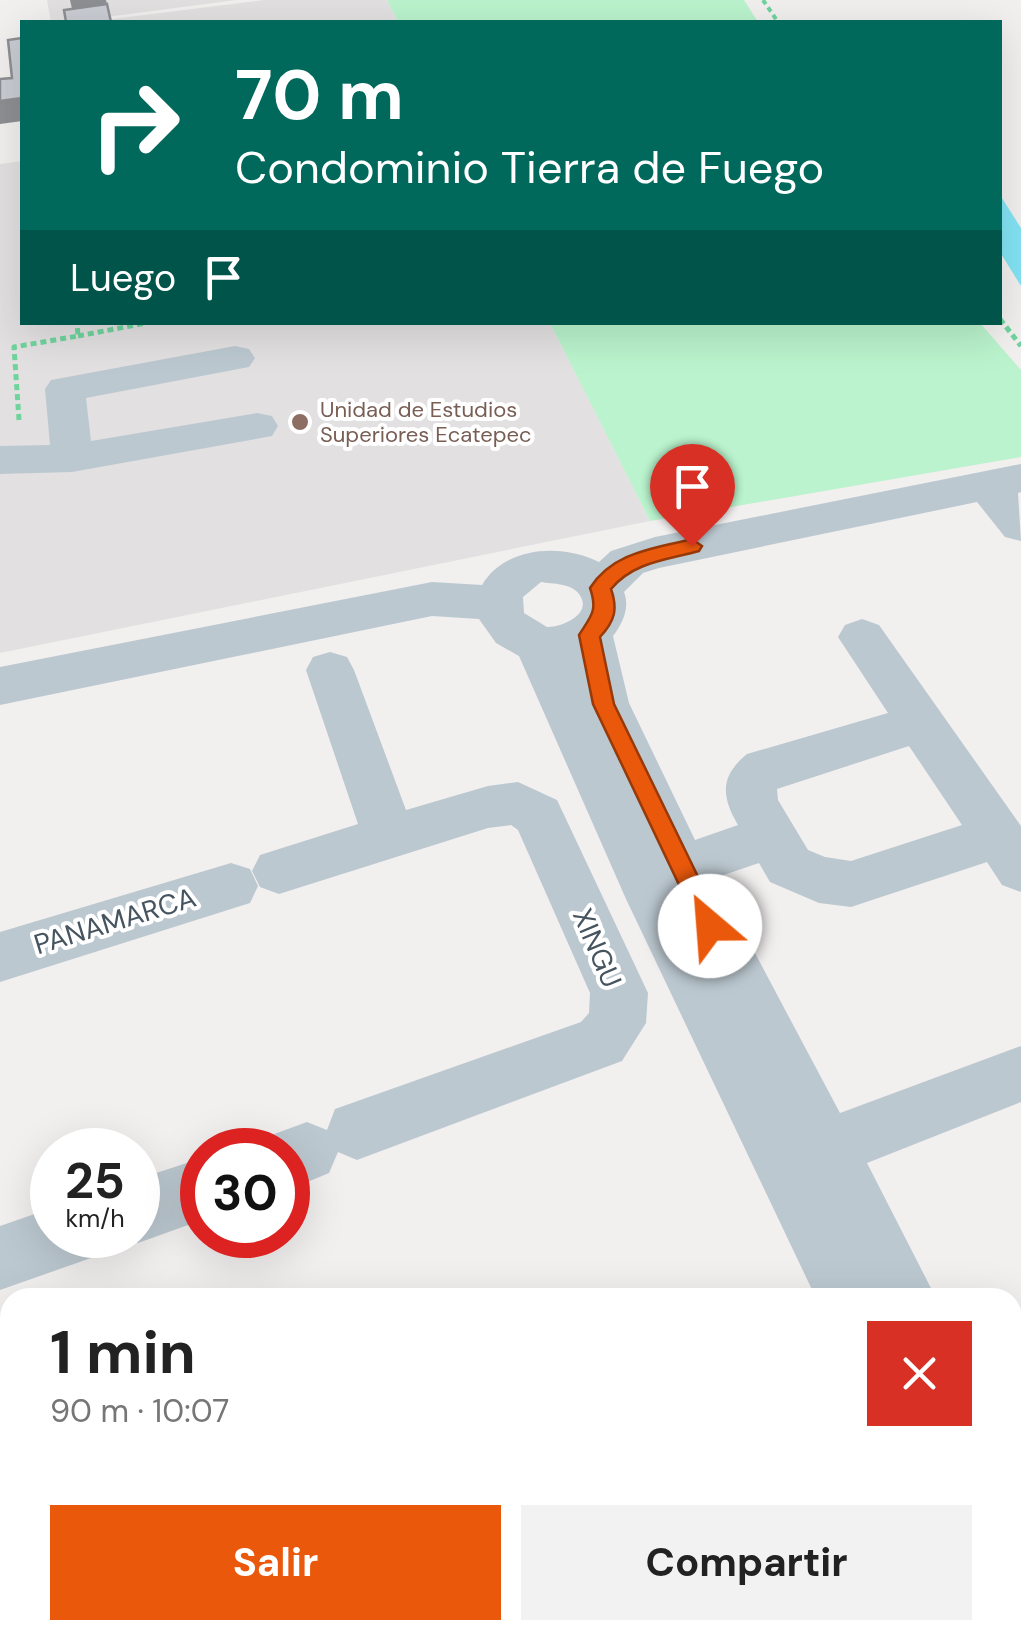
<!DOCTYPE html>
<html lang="es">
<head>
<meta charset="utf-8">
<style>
	:root { --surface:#fff; --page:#f2f2f2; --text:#222; --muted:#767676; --accent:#ea580c }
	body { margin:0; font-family:"DM Sans",sans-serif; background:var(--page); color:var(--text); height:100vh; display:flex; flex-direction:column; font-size:38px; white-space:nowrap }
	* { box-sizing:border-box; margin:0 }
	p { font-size:32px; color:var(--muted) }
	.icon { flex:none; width:55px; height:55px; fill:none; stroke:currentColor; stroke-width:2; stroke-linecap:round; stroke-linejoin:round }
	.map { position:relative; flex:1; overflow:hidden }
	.drawer { position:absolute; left:0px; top:1288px; width:1022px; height:352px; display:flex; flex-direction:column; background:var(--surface); border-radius:30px 30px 0 0; box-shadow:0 10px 40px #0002 }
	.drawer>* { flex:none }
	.banner { position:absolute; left:20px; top:20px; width:982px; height:305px; border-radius:0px; box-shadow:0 10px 40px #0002; background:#00695c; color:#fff; overflow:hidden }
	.speed { position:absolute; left:30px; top:1128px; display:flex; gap:20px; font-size:50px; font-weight:700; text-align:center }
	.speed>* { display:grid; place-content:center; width:130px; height:130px; border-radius:50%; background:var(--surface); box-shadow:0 10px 40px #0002; line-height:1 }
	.speed small { font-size:25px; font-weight:400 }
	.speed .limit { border:15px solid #d22; background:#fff; color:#111 }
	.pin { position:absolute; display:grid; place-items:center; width:85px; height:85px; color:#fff; margin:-102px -42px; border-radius:50% 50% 50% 0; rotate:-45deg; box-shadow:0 0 10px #0007 }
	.pin .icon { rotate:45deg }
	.me { position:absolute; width:110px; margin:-55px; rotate:333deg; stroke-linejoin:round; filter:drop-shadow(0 0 8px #0008) }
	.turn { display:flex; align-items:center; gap:35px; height:210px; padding:0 50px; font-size:45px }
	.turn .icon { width:130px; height:130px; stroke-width:2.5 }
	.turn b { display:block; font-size:70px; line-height:85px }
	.then { display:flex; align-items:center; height:95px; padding:0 50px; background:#0003; gap:20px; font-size:38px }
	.round { display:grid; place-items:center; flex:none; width:105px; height:105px; border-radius:0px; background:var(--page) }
	.overview { display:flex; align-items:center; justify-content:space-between; height:170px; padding:0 50px }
	h1 { font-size:60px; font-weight:700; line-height:75px }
	.action { display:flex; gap:20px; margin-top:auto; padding:20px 50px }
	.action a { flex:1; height:115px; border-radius:0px; background:var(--accent); color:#fff; font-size:40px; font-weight:700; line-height:115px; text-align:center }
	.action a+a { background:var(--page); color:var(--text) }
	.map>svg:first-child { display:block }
</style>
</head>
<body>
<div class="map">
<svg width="1021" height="1639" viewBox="0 0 1021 1639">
	<rect width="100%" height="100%" fill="#f2efef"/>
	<path fill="#e3e0e1" d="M 47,0 L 236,0 L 68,22 L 51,22 Z
		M 263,0 L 387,0 L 398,22 L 88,22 Z
		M 22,161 L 22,322 L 550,323 L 650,521 L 0,653 L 0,164 Z"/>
	<path fill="#baf3cd" d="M 387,0 L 744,0 L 758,22 L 398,22 Z
		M 550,323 L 980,323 L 1021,370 L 1021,457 L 650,521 Z"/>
	<path fill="#83e3f4" d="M 1000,195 L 1021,228 L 1021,286 L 1000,252 Z"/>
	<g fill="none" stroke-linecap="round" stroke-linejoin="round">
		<path stroke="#6fd49c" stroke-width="4" stroke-dasharray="5 4" stroke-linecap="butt" d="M 763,0 L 778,22"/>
		<path stroke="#6fd49c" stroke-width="5" stroke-dasharray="6 4" stroke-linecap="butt" d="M 1000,319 L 1021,346
			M 78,336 L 151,322
			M 19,420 L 14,347 L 78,336 L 77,322"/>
		<path fill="#bcc8d0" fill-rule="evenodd" d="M 235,346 L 249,349 L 255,358 L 249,367 L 86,398 L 91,441 L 257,413 L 272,416 L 278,426 L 272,436 L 72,472 L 0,474 L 0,446 L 50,445 L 45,389 L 51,380 Z
			M 1021,464 L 1021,492 L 1018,493 L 1021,541 L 1005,537 L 977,502 L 659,568 L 643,573 L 624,592 C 630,607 623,623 613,636 L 629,703 L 695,840 L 738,825 C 721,796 720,776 747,754 L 888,713 L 838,637 L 845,625 L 862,619 L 879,625 L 1021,826 L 1021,892 L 1002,885 L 987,862 L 851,907 L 819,903 L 770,882 L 759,863 L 715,878 L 840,1113 L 1021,1046 L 1021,1102 L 867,1163 L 936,1298 L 816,1298 L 626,899 L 519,656 L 496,643 L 479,619 L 432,616 L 0,705 L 0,667 L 432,582 L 482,585 C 505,546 562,543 599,562 L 611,551 L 655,537 ZM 541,582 C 553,584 571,583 579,594 C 594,614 561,628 547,627 L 524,613 L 523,597 ZM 909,746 L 962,825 L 851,861 L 825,857 L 808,850 L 778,800 L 777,789 Z
			M 330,652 L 347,657 L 354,670 L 406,810 L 488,786 L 518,782 L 557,800 L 648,993 L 646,1023 L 622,1061 L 357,1160 L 338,1152 L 329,1173 L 288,1190 L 288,1150 L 261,1150 L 266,1137 L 307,1122 L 327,1130 L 335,1109 L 581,1022 L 589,1013 L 590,993 L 518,830 L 511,825 L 488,828 L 279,894 L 260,887 L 252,871 L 260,855 L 358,824 L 306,670 L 313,657 Z
			M 231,863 L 250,869 L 258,886 L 250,903 L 0,982 L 0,932 Z
			M 202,1158 L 202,1220 L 138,1243 L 119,1235 L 138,1235 L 138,1179 Z
			M 52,1208 L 52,1235 L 100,1235 L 91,1258 L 0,1290 L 0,1226 Z
			M 1012,1471 L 1021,1475 L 1021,1559 L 1012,1556 Z
			M 10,1577 L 10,1630 L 41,1630 L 38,1639 L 0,1639 L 0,1581 Z
			M 1012,1584 L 1021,1587 L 1021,1639 L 982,1639 L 978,1630 L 1012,1630 Z
			M 863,1630 L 939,1630 L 943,1639 L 867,1639 Z"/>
	</g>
	<path fill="#8d8f93" d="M 70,0 L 106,0 L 108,9 L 73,13 Z
		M 22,98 L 22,121 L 0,124 L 0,101 Z"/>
	<path fill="#c9ccd2" stroke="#8d8f93" stroke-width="2.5" d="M 107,4 L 111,22 L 66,22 L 64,10 Z
		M 22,38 L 22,98 L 0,101 L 0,79 L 12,78 L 8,40 Z"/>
	<path fill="#ea580c" stroke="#983908" stroke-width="2.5" d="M 692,539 L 702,546 L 699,551 C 667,560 633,562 611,589 C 618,609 615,621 600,637 L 614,704 L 722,926 L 719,933 L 710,937 L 702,933 L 593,704 L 579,635 C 591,616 598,611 590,588 C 613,552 653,549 692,539 Z"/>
	<circle fill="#8d6e63" stroke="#fff" stroke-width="4" cx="300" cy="422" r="10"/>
	<g text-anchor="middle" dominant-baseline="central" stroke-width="8" stroke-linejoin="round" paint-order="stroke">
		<g font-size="22" fill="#785e54" stroke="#fff" text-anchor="start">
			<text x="320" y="409">Unidad de Estudios<tspan x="320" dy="25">Superiores Ecatepec</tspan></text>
		</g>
		<g font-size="28" fill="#45545f" stroke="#fff">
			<text transform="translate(115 921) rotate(-17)">PANAMARCA</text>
			<text transform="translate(597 948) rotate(67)">XINGU</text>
		</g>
	</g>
</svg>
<div class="speed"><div>25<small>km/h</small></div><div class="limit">30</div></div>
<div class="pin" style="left:692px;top:546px;background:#d93025"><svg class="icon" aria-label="arrive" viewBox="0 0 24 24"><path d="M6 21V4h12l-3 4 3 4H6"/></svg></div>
<svg class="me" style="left:710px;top:926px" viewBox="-20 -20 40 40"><circle r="19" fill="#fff"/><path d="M0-13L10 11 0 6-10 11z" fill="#ea580c"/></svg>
<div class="banner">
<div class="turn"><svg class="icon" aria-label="right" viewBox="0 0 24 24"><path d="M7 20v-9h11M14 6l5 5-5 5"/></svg><div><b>70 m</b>Condominio Tierra de Fuego</div></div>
<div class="then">Luego<svg class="icon" aria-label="arrive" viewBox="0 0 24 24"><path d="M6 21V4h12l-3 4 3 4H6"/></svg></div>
</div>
<section class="drawer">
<div class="overview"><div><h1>1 min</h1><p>90 m · 10:07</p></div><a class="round" style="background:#d93025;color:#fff"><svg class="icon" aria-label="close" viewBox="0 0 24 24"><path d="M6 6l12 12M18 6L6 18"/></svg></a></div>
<div class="action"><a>Salir</a><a>Compartir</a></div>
</section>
</div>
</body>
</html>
